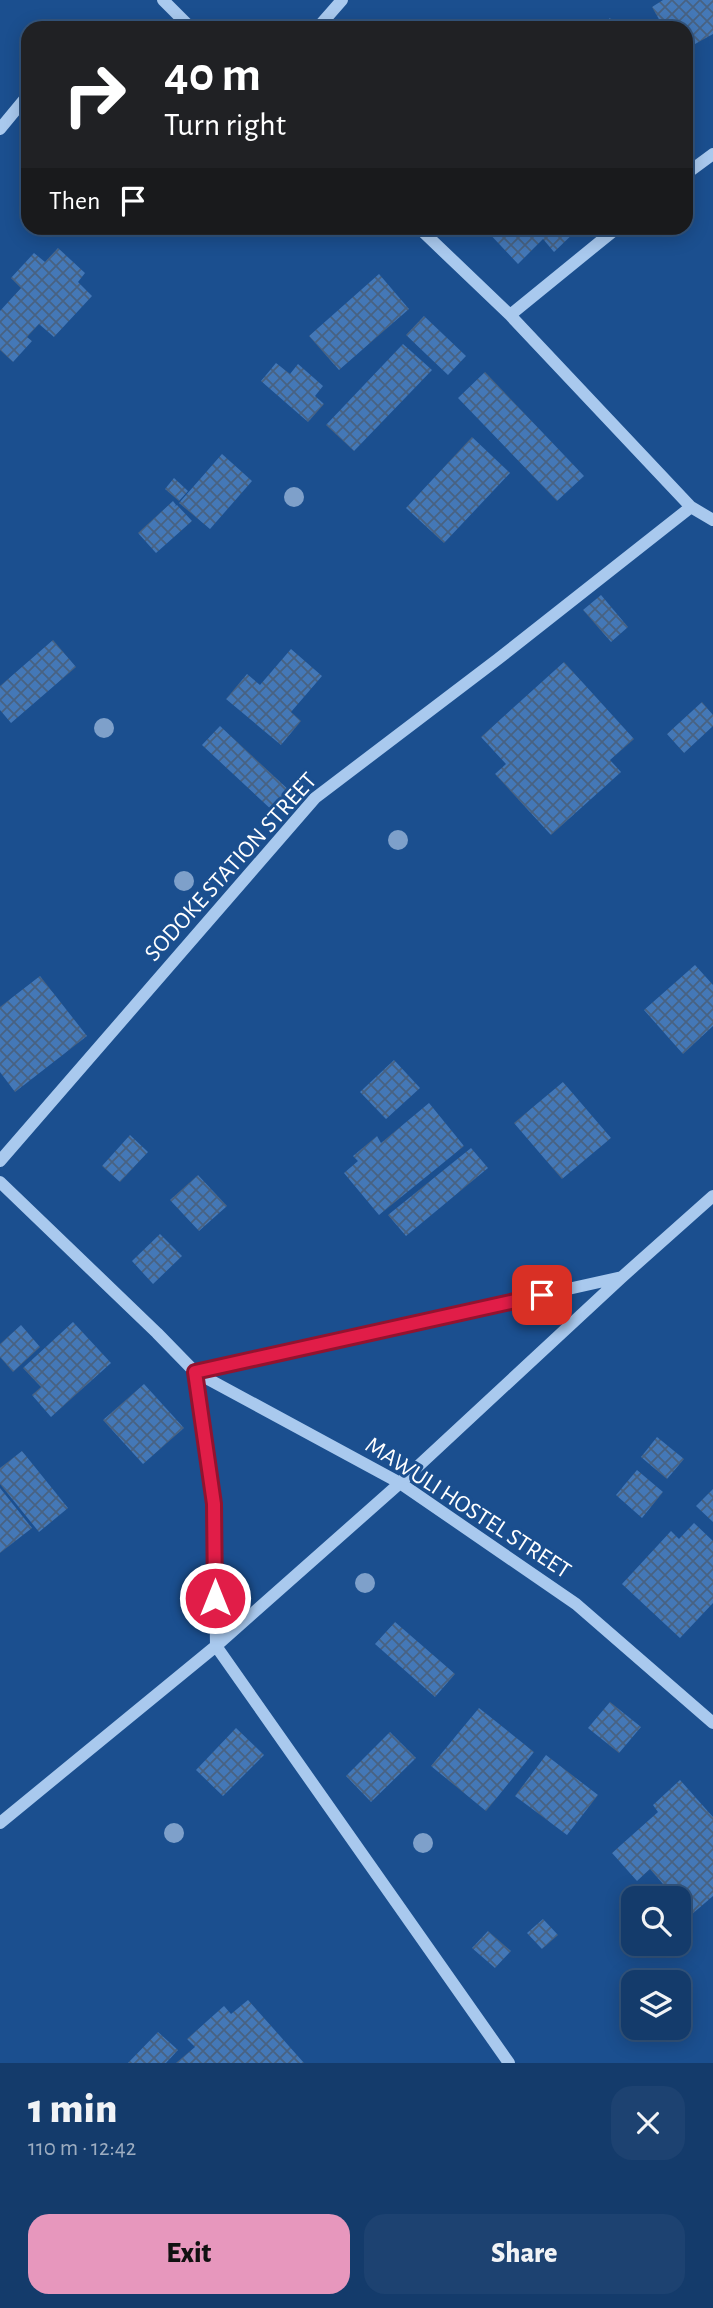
<!DOCTYPE html>
<html lang="en">
<head>
<meta charset="utf-8">
<style>
	:root { --surface:#143b6b; --page:#1d4271; --text:#f1f3f6; --muted:#9dadc1; --line:#33557e; --accent:#e797bd }
	body { margin:0; font-family:"Alegreya Sans",sans-serif; background:var(--page); color:var(--text); height:100vh; display:flex; flex-direction:column; font-size:26px; white-space:nowrap }
	* { box-sizing:border-box; margin:0 }
	p { font-size:23px; color:var(--muted) }
	.icon { flex:none; width:38px; height:38px; fill:none; stroke:currentColor; stroke-width:2; stroke-linecap:round; stroke-linejoin:round }
	.map { position:relative; height:2063px; overflow:hidden }
	.details { display:flex; flex-direction:column; background:var(--surface); flex:1 }
	.details>* { flex:none }
	.guide { position:absolute; left:21px; top:21px; width:672px; height:214px; border-radius:21px; box-shadow:0 4px 18px #0003,0 0 0 2px var(--line); background:#202124; color:#fff; overflow:hidden }
	.controls { position:absolute; left:621px; top:1886px; display:grid; gap:14px }
	.controls a { display:grid; place-items:center; width:70px; height:70px; border-radius:14px; background:var(--surface); box-shadow:0 4px 18px #0003,0 0 0 2px var(--line); font-size:35px }
	.pin { position:absolute; display:grid; place-items:center; width:60px; height:60px; color:#fff; margin:-30px; border-radius:14px; box-shadow:0 4px 10px #0006 }
	.me { position:absolute; width:77px; margin:-38px; rotate:0deg; stroke-linejoin:round; filter:drop-shadow(0 0 5px #0008) }
	.turn { display:flex; align-items:center; gap:24px; height:147px; padding:0 28px; font-size:32px }
	.turn .icon { width:91px; height:91px; stroke-width:2.5 }
	.turn b { display:block; font-size:49px; line-height:60px }
	.then { display:flex; align-items:center; height:66px; padding:0 28px; background:#0003; gap:14px; font-size:26px }
	.round { display:grid; place-items:center; flex:none; width:74px; height:74px; border-radius:21px; background:var(--page) }
	.headline { display:flex; align-items:center; justify-content:space-between; height:119px; padding:0 28px }
	h1 { font-size:42px; font-weight:800; line-height:52px }
	.primary-button { display:flex; gap:14px; margin-top:auto; padding:14px 28px }
	.primary-button a { flex:1; height:80px; border-radius:21px; background:var(--accent); color:#111; font-size:28px; font-weight:800; line-height:80px; text-align:center }
	.primary-button a+a { background:var(--page); color:var(--text) }
	.map>svg:first-child { display:block }
</style>
</head>
<body>
<div class="map">
<svg width="713" height="2063" viewBox="0 0 713 2063">
	<defs>
		<pattern id="building-cross-hatch" width="8" height="8" patternUnits="userSpaceOnUse" patternTransform="scale(1.75)"><rect width="8" height="8" fill="#4478b7"/><path d="M0 0l8 8M0 8l8-8" fill="none" stroke="#486282"/></pattern>
	</defs>
	<rect width="100%" height="100%" fill="#1b4f8f"/>
	<path fill="url(#building-cross-hatch)" d="M 663,0 L 713,0 L 713,34 L 686,49 L 686,28 L 664,28 L 652,7 Z
		M 610,18 L 618,28 L 598,28 Z
		M 487,228 L 579,228 L 554,252 L 543,239 L 518,264 L 485,229 Z
		M 58,248 L 85,273 L 78,282 L 92,296 L 54,337 L 39,324 L 27,337 L 32,341 L 13,362 L 0,350 L 0,311 L 21,288 L 11,278 L 34,253 L 45,262 Z
		M 379,274 L 409,309 L 339,370 L 309,336 Z
		M 424,316 L 466,356 L 448,375 L 406,335 Z
		M 403,344 L 432,370 L 354,451 L 326,425 Z
		M 276,363 L 290,374 L 298,364 L 323,386 L 315,396 L 324,404 L 308,422 L 261,381 Z
		M 485,372 L 584,476 L 557,501 L 458,398 Z
		M 472,437 L 510,473 L 444,543 L 406,508 Z
		M 222,454 L 252,481 L 210,529 L 179,503 Z
		M 174,478 L 188,491 L 179,501 L 165,489 Z
		M 173,501 L 176,505 L 174,507 L 177,505 L 192,521 L 156,553 L 138,533 Z
		M 601,595 L 628,627 L 611,642 L 583,610 Z
		M 53,640 L 76,667 L 11,723 L 0,710 L 0,686 Z
		M 291,649 L 322,676 L 291,712 L 301,721 L 281,745 L 226,699 L 247,674 L 260,685 Z
		M 564,662 L 634,739 L 610,760 L 621,772 L 551,835 L 495,774 L 506,764 L 481,737 Z
		M 702,702 L 713,715 L 713,726 L 684,753 L 667,734 Z
		M 220,726 L 292,793 L 274,812 L 202,745 Z
		M 695,965 L 713,985 L 713,1026 L 683,1054 L 644,1010 Z
		M 40,976 L 87,1036 L 15,1092 L 0,1072 L 0,1007 Z
		M 394,1060 L 420,1088 L 386,1119 L 360,1092 Z
		M 563,1082 L 611,1138 L 562,1179 L 514,1123 Z
		M 429,1103 L 464,1146 L 379,1215 L 344,1173 L 358,1161 L 353,1156 L 377,1136 L 381,1143 Z
		M 130,1135 L 148,1152 L 120,1182 L 102,1166 Z
		M 471,1148 L 488,1168 L 406,1236 L 388,1215 Z
		M 198,1175 L 227,1206 L 199,1231 L 170,1200 Z
		M 160,1234 L 182,1256 L 153,1284 L 132,1261 Z
		M 73,1322 L 111,1363 L 51,1417 L 32,1395 L 41,1387 L 23,1368 Z
		M 21,1325 L 40,1347 L 13,1372 L 0,1357 L 0,1344 Z
		M 144,1384 L 184,1428 L 143,1464 L 103,1420 Z
		M 657,1437 L 684,1459 L 667,1479 L 641,1457 Z
		M 22,1451 L 68,1508 L 39,1532 L 0,1484 L 0,1468 Z
		M 637,1470 L 663,1492 L 642,1518 L 616,1495 Z
		M 0,1488 L 32,1528 L 0,1553 Z
		M 713,1489 L 713,1522 L 696,1506 Z
		M 694,1523 L 713,1541 L 713,1603 L 680,1638 L 622,1584 L 671,1531 L 679,1539 Z
		M 395,1622 L 455,1674 L 435,1697 L 375,1644 Z
		M 610,1702 L 641,1727 L 619,1753 L 588,1728 Z
		M 479,1708 L 534,1752 L 486,1811 L 431,1766 Z
		M 236,1728 L 264,1755 L 223,1796 L 196,1770 Z
		M 390,1732 L 416,1758 L 371,1802 L 346,1776 Z
		M 546,1755 L 598,1795 L 567,1835 L 515,1796 Z
		M 680,1780 L 713,1817 L 713,1896 L 691,1915 L 679,1902 L 679,1899 L 676,1899 L 650,1869 L 637,1881 L 612,1853 L 658,1812 L 653,1805 Z
		M 543,1919 L 558,1935 L 542,1949 L 527,1933 Z
		M 488,1931 L 511,1951 L 495,1968 L 472,1948 Z
		M 248,2000 L 304,2063 L 176,2063 L 195,2047 L 187,2039 L 224,2006 L 231,2014 Z
		M 158,2032 L 178,2050 L 166,2063 L 128,2063 Z"/>
	<g fill="none" stroke-linecap="round" stroke-linejoin="round">
		<path stroke="#a9c9ee" stroke-width="12" d="M 163,0 L 188,25 L 199,28
			M 162,28 L 188,25
			M 314,28 L 321,24 L 342,0
			M 0,129 L 28,95
			M 686,174 L 713,154
			M 419,228 L 510,315 L 691,507 L 713,520
			M 510,315 L 617,228
			M 0,1161 L 315,798 L 498,659 L 691,507
			M 0,1182 L 157,1333 L 195,1372 L 400,1483 L 576,1604 L 713,1723
			M 0,1823 L 216,1646 L 400,1483 L 622,1277 L 713,1196
			M 509,2063 L 216,1646 L 214,1504 L 195,1372 L 622,1277"/>
	</g>
	<g fill="#7ea0ca">
		<circle cx="294" cy="497" r="10"/>
		<circle cx="104" cy="728" r="10"/>
		<circle cx="398" cy="840" r="10"/>
		<circle cx="184" cy="881" r="10"/>
		<circle cx="365" cy="1583" r="10"/>
		<circle cx="174" cy="1833" r="10"/>
		<circle cx="423" cy="1843" r="10"/>
	</g>
	<g fill="none" stroke-linecap="round" stroke-linejoin="round">
		<defs>
			<path id="route" d="M 215,1598 L 214,1504 L 195,1372 L 542,1295"/>
		</defs>
		<use href="#route" stroke="#92132f" stroke-width="18"/>
		<use href="#route" stroke="#e11d48" stroke-width="12"/>
	</g>
	<g text-anchor="middle" dominant-baseline="central" stroke-width="6" stroke-linejoin="round" paint-order="stroke">
		<g font-size="24" fill="#fff" stroke="#1b4f8f">
			<text transform="translate(231 867) rotate(-48)">SODOKE STATION STREET</text>
			<text transform="translate(468 1508) rotate(33)">MAWULI HOSTEL STREET</text>
		</g>
	</g>
</svg>
<div class="controls">
<a><svg class="icon" aria-label="search" viewBox="0 0 24 24"><circle cx="10" cy="10" r="6"/><path d="M15 15l6 6"/></svg></a>
<a><svg class="icon" aria-label="layers" viewBox="0 0 24 24"><path d="M12 4l9 5-9 5-9-5zM3 14l9 5 9-5"/></svg></a>
</div>
<div class="pin" style="left:542px;top:1295px;background:#d93025"><svg class="icon" aria-label="arrive" viewBox="0 0 24 24"><path d="M6 21V4h12l-3 4 3 4H6"/></svg></div>
<svg class="me" style="left:215px;top:1598px" viewBox="-20 -20 40 40"><circle r="17" fill="#e11d48" stroke="#fff" stroke-width="3"/><path d="M0-11L8 9 0 5-8 9z" fill="#fff"/></svg>
<div class="guide">
<div class="turn"><svg class="icon" aria-label="right" viewBox="0 0 24 24"><path d="M7 20v-9h11M14 6l5 5-5 5"/></svg><div><b>40 m</b>Turn right</div></div>
<div class="then">Then<svg class="icon" aria-label="arrive" viewBox="0 0 24 24"><path d="M6 21V4h12l-3 4 3 4H6"/></svg></div>
</div>
</div>
<section class="details">
<div class="headline"><div><h1>1 min</h1><p>110 m · 12:42</p></div><a class="round"><svg class="icon" aria-label="close" viewBox="0 0 24 24"><path d="M6 6l12 12M18 6L6 18"/></svg></a></div>
<div class="primary-button"><a>Exit</a><a>Share</a></div>
</section>
</body>
</html>
